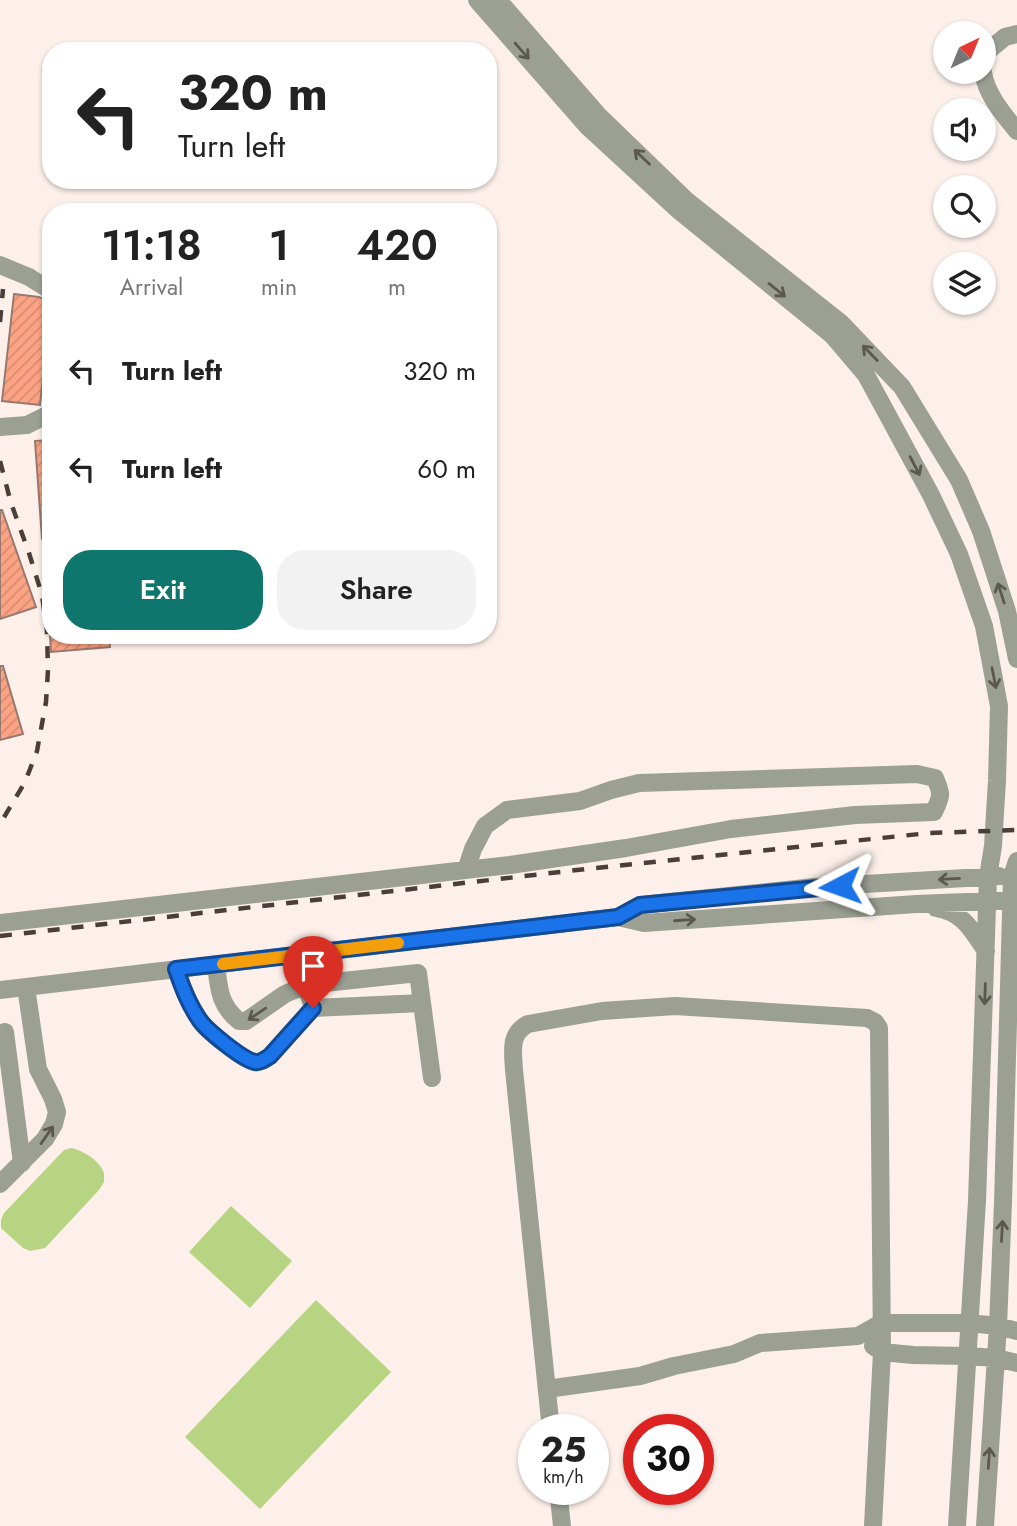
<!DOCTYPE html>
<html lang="en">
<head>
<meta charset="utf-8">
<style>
	:root { --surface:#fff; --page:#f2f2f2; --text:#222; --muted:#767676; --accent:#0f766e }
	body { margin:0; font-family:Jost,sans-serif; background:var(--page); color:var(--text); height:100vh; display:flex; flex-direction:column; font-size:26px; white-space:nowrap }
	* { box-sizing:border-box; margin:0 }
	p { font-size:23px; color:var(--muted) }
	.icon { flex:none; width:38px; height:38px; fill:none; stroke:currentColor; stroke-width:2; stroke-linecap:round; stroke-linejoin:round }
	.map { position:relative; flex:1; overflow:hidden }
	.panel { position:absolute; left:42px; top:203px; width:455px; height:441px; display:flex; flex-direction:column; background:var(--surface); border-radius:28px; box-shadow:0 2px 5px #0004 }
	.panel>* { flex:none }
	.guide { position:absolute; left:42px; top:42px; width:455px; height:147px; border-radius:28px; box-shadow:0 2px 5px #0004; background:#fff; color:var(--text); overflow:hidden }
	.needle { width:46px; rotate:43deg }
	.buttons { position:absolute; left:933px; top:21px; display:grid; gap:14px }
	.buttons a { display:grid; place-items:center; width:63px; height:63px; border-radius:50%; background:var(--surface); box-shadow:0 2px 5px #0004; font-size:35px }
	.speed { position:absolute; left:518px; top:1414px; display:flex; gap:14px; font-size:35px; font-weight:700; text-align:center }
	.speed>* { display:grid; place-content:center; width:91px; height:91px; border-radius:50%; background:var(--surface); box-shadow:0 2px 5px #0004; line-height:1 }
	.speed small { font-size:18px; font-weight:400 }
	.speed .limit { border:10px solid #d22; background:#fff; color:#111 }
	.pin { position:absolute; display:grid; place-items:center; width:60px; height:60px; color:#fff; margin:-72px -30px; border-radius:50% 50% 50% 0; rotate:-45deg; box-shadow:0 0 7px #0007 }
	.pin .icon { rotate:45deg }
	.me { position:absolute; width:77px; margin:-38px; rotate:266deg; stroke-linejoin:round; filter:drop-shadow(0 0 5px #0008) }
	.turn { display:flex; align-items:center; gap:24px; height:147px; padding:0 21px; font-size:32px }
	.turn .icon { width:91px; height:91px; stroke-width:2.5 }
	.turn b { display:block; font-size:49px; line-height:60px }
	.eta { display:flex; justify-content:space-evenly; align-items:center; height:119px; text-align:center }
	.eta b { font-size:42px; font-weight:600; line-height:49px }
	.cta { display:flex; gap:14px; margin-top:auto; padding:14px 21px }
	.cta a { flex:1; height:80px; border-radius:28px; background:var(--accent); color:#fff; font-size:28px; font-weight:600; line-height:80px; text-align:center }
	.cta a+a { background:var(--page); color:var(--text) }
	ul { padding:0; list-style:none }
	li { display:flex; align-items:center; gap:21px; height:98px; padding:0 21px }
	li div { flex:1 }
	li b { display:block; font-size:26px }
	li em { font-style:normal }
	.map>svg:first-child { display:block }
</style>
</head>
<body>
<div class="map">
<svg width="1017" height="1526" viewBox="0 0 1017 1526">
	<defs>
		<pattern id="building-hatch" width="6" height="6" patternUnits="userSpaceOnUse" patternTransform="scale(1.75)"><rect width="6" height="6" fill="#fca384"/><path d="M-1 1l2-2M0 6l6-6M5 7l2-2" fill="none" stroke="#d88c71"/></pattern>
	</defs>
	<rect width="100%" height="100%" fill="#fdf0ea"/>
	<path fill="#b6d482" d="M 71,1148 C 82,1150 97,1159 102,1169 C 105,1173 104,1177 104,1182 L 99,1190 L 45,1248 L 30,1251 L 23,1248 L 1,1228 L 1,1220 L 4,1213 L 64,1150 Z
		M 231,1206 L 292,1261 L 250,1308 L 189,1252 Z
		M 316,1300 L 391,1372 L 260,1509 L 185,1437 Z"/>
	<path fill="url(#building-hatch)" stroke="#97796f" stroke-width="2" d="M 14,294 L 39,297 L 51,302 L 40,405 L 2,401 Z
		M 51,440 L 51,539 L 42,539 L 35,441 Z
		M 0,510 L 2,510 L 36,607 L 0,619 Z
		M 50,635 L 109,635 L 110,647 L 51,652 Z
		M 0,666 L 3,666 L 23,734 L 0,740 Z"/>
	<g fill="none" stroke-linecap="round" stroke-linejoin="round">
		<path stroke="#9ba093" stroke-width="18" d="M 477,0 L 588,127 L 677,209 L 832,335 L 866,375 L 931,495 L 959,554 L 984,626 L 999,706 L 997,781 L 993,846 L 988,877 L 977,1201 L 957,1526
			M 498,0 L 598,115 L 686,200 L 841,323 L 902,387 L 959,480 L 981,531 L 1007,611 L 1017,659
			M 984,54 L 1005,37 L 1017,34
			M 983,72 C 986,94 1003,114 1017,131
			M 0,265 L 29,277 L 51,291
			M 0,427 L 27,425 L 51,413
			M 936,908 C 964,913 971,929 986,951
			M 618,917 L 641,905 L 815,887 L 999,876
			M 0,923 L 510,865 L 626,848 L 731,829 L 855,815 L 934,812 C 942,795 942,794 935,778 L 917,774 L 639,783 L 611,790 L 580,801 L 507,810 L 485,826 L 473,849 L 466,870
			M 176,969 C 182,986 188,1003 199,1019 C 205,1029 242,1060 255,1062 C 260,1063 265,1059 270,1056 L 313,1008 L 306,985 L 285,994 L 246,1021 L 239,1021 C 219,1005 219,988 216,965
			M 306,985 L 418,973 L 432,1078
			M 0,990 L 618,917 L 644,923 L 916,904 L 1017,900
			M 313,1008 L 422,1003
			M 5,1032 L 22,1163
			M 0,1184 L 45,1139 L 54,1124 L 57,1112 L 53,1099 L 38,1069 L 26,987
			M 873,1346 L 882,1352 L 913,1355 L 967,1356 L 996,1358 L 1017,1363
			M 547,1389 L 640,1376 L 674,1366 L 734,1354 L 760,1343 L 858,1336 L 881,1323 L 969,1323 L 998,1326 L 1017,1331
			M 551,1430 L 514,1070 C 513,1051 509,1034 528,1024 L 602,1011 L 675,1006 L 867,1018 L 875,1022 L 879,1028 L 882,1352 L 873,1526
			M 558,1489 L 562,1526
			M 985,1526 L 998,1326 L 1003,1203 L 1012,876 L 1017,861"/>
		<path stroke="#493e39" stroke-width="4.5" stroke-dasharray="12 12" stroke-linecap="butt" d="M 0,322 L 3,289
			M 0,461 L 11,503 L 29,553 L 42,595 L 47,631 L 48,670 L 46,702 L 37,751 L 25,782 L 0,824
			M 0,936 L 586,869 L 929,833 L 1017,830"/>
	</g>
	<defs><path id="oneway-shaft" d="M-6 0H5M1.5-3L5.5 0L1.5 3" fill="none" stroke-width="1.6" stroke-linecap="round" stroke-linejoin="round" transform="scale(1.75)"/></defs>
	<g stroke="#5c5850">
		<use href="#oneway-shaft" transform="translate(522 51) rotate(49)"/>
		<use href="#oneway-shaft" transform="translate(642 157) rotate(-136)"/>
		<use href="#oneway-shaft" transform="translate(777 290) rotate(39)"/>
		<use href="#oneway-shaft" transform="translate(870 353) rotate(-134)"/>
		<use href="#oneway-shaft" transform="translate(915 466) rotate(62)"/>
		<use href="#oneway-shaft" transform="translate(1001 593) rotate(-108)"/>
		<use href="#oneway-shaft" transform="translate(994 678) rotate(79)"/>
		<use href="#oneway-shaft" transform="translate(949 879) rotate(177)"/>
		<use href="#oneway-shaft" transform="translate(685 920) rotate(-4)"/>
		<use href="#oneway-shaft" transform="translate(985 994) rotate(92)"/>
		<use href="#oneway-shaft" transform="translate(257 1014) rotate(146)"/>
		<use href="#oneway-shaft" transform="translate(47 1135) rotate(-55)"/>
		<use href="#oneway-shaft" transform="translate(1002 1231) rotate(-87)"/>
		<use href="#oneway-shaft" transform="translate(989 1458) rotate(-86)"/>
	</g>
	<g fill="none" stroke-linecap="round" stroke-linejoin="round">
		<defs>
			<path id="route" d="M 313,1008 L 270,1056 C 265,1059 260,1063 255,1062 C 243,1060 205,1029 199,1019 C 188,1003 182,986 176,969 L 618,917 L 640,905 L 840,886"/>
		</defs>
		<use href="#route" stroke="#114b97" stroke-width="18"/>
		<use href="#route" stroke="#1a73e8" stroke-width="12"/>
		<path stroke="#f59e0b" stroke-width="12" d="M 223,964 L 398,943"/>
	</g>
</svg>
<div class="buttons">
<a><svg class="needle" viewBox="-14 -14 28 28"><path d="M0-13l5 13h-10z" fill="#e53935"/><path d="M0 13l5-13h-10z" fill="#767676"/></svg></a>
<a><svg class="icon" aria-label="sound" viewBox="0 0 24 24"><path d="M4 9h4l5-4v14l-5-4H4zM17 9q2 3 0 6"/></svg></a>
<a><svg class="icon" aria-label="search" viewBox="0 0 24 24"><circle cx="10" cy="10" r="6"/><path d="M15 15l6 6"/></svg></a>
<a><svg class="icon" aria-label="layers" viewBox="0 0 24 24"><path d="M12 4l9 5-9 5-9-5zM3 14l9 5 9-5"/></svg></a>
</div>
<div class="speed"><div>25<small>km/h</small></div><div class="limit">30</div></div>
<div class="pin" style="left:313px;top:1008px;background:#d93025"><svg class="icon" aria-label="arrive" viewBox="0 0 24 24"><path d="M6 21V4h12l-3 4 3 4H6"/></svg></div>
<svg class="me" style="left:840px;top:886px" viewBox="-20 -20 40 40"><path d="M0-17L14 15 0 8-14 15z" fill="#1a73e8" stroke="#fff" stroke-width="4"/></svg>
<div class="guide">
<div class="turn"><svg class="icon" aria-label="left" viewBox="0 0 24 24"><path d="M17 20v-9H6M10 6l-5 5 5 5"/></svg><div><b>320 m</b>Turn left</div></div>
</div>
<section class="panel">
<div class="eta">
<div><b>11:18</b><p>Arrival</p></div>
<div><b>1</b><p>min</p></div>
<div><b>420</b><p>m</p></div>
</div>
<ul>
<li><svg class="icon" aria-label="left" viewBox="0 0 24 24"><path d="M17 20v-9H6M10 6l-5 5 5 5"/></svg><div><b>Turn left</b></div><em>320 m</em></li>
<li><svg class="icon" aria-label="left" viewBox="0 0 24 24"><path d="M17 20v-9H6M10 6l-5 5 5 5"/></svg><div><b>Turn left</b></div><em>60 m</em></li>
</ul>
<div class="cta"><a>Exit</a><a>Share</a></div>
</section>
</div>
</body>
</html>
